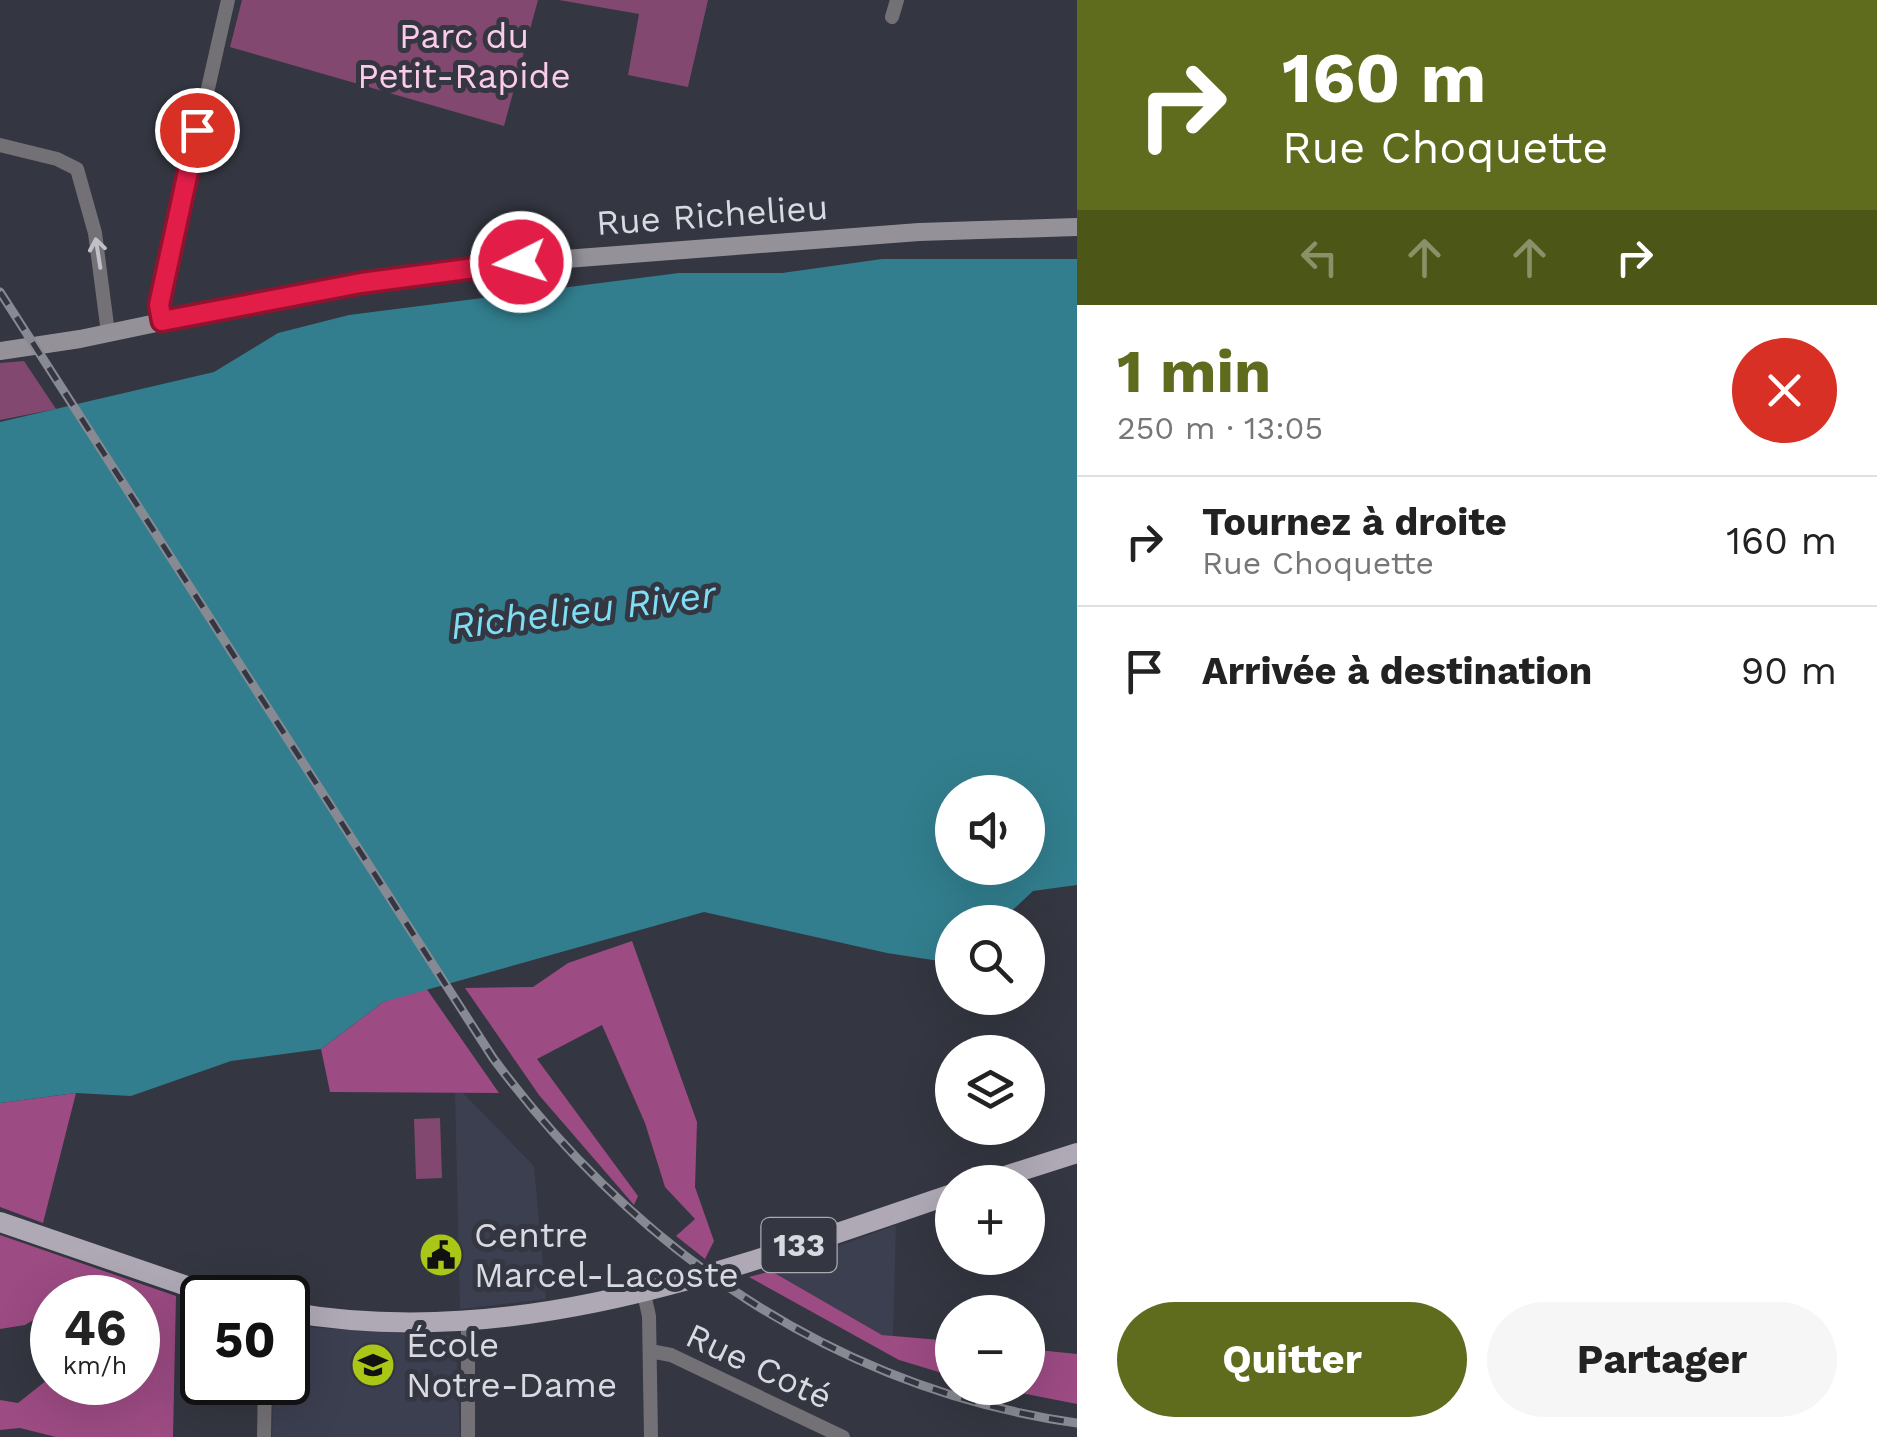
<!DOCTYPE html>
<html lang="fr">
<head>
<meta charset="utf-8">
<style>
	:root { --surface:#fff; --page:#f6f6f6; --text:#222; --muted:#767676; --line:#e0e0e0; --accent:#5f6c1d }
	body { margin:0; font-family:"Work Sans",sans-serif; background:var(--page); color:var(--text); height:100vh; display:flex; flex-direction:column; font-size:38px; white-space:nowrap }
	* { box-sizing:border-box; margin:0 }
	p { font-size:32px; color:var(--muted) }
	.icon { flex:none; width:55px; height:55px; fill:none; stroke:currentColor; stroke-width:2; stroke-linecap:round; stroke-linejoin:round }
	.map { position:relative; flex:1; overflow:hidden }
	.details { display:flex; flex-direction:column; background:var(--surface); width:800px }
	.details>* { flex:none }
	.hud { background:#5f6c1d; color:#fff; overflow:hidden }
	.fabs { position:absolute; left:935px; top:775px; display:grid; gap:20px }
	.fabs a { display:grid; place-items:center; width:110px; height:110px; border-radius:50%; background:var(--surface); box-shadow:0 10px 40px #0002; font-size:50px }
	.speed { position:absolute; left:30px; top:1275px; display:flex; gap:20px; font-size:50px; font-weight:700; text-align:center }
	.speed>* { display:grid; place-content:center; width:130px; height:130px; border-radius:50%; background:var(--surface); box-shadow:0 10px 40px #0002; line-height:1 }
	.speed small { font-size:25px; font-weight:400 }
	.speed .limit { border:5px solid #111; border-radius:15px; background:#fff; color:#111 }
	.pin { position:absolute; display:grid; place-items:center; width:85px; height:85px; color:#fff; margin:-42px; border:5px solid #fff; border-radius:50%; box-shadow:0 2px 10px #0007 }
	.me { position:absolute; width:110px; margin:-55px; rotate:265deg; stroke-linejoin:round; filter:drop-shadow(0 0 8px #0008) }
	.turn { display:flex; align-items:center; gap:35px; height:210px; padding:0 40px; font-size:45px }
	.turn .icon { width:130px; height:130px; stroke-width:2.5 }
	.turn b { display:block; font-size:70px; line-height:85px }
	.lanes { display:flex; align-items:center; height:95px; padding:0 40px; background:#0003; justify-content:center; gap:50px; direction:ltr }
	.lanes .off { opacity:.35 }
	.round { display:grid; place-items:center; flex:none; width:105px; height:105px; border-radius:52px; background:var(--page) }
	.head { display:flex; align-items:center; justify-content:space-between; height:170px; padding:0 40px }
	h1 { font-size:60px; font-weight:700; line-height:75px; color:var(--accent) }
	.primary-button { display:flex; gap:20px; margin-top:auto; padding:20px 40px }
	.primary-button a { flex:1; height:115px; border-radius:60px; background:var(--accent); color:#fff; font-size:40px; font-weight:700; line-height:115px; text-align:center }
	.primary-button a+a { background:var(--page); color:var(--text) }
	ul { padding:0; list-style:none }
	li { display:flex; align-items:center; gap:30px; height:130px; padding:0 40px; border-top:2px solid var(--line) }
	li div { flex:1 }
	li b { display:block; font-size:38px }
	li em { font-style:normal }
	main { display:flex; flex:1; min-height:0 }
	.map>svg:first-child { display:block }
</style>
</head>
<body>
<main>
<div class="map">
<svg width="1077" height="1437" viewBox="0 0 1077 1437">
	<rect width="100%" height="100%" fill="#343641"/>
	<path fill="#3c3f50" d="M 455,1093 L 463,1093 L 534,1166 L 546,1299 L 460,1309 Z
		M 896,1225 L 893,1336 L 882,1335 L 771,1271 Z
		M 288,1326 L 456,1336 L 460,1437 L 272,1437 L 273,1383 L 288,1382 Z"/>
	<path fill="#834870" d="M 242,0 L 538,0 L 504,126 L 230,47 Z
		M 559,0 L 708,0 L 688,87 L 628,75 L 639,14 Z
		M 24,361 L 56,409 L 0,420 L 0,363 Z
		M 440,1118 L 442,1178 L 416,1179 L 414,1119 Z"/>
	<path fill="#9c4b83" d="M 632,941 L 697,1122 L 695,1187 L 714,1241 L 705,1259 L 676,1236 L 695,1219 L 665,1187 L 645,1123 L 602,1025 L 537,1059 L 638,1196 L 634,1205 L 539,1095 L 465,988 L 533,987 L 568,963 Z
		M 426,988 L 499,1093 L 330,1092 L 321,1049 L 383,1002 Z
		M 76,1093 L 43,1223 L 0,1207 L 0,1103 Z
		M 0,1235 L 176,1296 L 173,1437 L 56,1437 L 20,1428 L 0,1430 L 0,1400 L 18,1403 L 52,1376 L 52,1382 L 138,1382 L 138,1298 L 52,1298 L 52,1309 L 25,1325 L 0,1329 Z
		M 771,1271 L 882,1335 L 952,1341 L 952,1376 L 899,1360 L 749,1277 Z
		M 1028,1349 L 1077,1354 L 1077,1404 L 995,1388 L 1028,1388 Z"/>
	<path fill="#327e8e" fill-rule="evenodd" d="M 882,259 L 1077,259 L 1077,885 L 1033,891 L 1000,922 L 952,922 L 952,963 L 887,953 L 704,912 L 383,1002 L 321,1049 L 231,1061 L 131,1096 L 76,1093 L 0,1103 L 0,422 L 214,372 L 278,333 L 349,315 L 679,273 L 782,273 ZM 952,792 L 1028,792 L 1028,868 L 952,868 Z"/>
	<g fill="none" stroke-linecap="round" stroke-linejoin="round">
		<path stroke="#737176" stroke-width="14" d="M 892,17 L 897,0
			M 0,145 L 57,159 L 77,169 L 95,233 L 108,333
			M 162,321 L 159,305 L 228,0
			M 644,1294 L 649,1316 L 651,1437
			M 468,1322 L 468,1437
			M 650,1351 L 671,1355 L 843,1437
			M 264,1437 L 265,1382"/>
		<path stroke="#959199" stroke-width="18" d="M 0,351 L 80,339 L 285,296 L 487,265 L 919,232 L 1077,227"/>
		<path stroke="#afa9b5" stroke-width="20" d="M 986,1182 L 1077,1153
			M 0,1222 L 222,1298
			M 288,1312 C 520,1353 736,1267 952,1194"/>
		<defs>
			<path id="rail" d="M 0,292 L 493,1058 C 636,1251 836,1389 1077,1423"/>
		</defs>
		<use href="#rail" stroke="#888a93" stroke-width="9"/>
		<use href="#rail" stroke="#343641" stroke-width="5" stroke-dasharray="15" stroke-linecap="butt"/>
	</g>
	<defs><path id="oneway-shaft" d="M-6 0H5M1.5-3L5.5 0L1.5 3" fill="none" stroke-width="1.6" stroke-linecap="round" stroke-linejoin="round" transform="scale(2.5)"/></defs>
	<use stroke="#c0c0c6" href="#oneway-shaft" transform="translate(98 253) rotate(-99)"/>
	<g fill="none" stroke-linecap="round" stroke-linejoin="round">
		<defs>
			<path id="route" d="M 197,130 L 159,305 L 162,321 L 361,283 L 521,262"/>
		</defs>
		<use href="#route" stroke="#92132f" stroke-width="25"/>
		<use href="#route" stroke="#e11d48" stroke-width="18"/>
	</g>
	<defs>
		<symbol id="civic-disc" viewBox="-11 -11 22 22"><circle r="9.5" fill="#aac717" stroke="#343641"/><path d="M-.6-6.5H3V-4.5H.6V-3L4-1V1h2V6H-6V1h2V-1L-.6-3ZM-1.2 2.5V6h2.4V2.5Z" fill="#111"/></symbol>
		<symbol id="school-disc" viewBox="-11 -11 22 22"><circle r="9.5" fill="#aac717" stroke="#343641"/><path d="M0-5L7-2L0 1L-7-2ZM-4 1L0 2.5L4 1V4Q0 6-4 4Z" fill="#111"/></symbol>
	</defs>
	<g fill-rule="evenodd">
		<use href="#civic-disc" x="416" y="1230" width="50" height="50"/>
		<use href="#school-disc" x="348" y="1340" width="50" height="50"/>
	</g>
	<g text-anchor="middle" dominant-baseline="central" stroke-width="10" stroke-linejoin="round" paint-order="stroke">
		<rect fill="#343641" stroke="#a8a9b1" stroke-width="2.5" x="761.5" y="1218" width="75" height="54" rx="8"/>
		<g font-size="32" font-weight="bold" fill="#d9dae1">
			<text x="799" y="1245">133</text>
		</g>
		<g font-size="35" fill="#facce9" stroke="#343641">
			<text x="464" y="36">Parc du<tspan x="464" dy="40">Petit-Rapide</tspan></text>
		</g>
		<g font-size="35" fill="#d9dae1" stroke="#343641">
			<text transform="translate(712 215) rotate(-4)">Rue Richelieu</text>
			<text transform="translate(759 1366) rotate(25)">Rue Coté</text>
		</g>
		<g font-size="35" fill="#d9dae1" stroke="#343641" text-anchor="start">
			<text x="474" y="1235">Centre<tspan x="474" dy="40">Marcel-Lacoste</tspan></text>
			<text x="406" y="1345">École<tspan x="406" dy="40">Notre-Dame</tspan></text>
		</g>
		<g font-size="38" font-style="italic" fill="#7fdef4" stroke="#343641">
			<text transform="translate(583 610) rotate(-7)">Richelieu River</text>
		</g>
	</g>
</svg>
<div class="fabs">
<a><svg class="icon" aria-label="sound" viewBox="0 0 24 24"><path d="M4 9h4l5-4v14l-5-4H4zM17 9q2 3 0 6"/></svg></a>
<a><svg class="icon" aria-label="search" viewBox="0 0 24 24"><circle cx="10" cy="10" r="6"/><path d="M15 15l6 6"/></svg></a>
<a><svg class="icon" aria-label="layers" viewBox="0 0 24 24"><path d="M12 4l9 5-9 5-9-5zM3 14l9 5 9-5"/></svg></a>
<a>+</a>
<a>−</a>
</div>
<div class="speed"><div>46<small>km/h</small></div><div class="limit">50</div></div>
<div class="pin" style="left:197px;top:130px;background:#d93025"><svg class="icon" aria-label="arrive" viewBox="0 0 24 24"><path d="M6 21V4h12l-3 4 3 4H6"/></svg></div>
<svg class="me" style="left:521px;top:262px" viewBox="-20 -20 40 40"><circle r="17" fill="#e11d48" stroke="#fff" stroke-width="3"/><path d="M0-11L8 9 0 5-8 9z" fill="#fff"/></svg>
</div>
<section class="details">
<div class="hud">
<div class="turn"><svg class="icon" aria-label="right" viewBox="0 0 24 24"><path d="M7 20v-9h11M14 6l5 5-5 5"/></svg><div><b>160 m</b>Rue Choquette</div></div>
<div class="lanes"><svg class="icon off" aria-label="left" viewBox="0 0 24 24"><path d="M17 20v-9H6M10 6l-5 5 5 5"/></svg><svg class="icon off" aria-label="ahead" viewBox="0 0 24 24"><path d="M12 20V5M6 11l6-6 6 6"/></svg><svg class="icon off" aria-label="ahead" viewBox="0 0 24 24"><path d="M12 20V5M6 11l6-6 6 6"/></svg><svg class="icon" aria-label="right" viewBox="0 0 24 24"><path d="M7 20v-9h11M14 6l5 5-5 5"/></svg></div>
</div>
<div class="head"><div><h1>1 min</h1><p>250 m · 13:05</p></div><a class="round" style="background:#d93025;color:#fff"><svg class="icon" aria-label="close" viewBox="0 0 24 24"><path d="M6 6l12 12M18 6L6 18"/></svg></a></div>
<ul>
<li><svg class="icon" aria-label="right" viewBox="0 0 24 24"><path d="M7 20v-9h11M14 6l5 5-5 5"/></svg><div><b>Tournez à droite</b><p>Rue Choquette</p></div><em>160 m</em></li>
<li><svg class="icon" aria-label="arrive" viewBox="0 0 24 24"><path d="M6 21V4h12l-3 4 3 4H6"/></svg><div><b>Arrivée à destination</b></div><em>90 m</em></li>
</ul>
<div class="primary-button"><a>Quitter</a><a>Partager</a></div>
</section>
</main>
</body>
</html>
